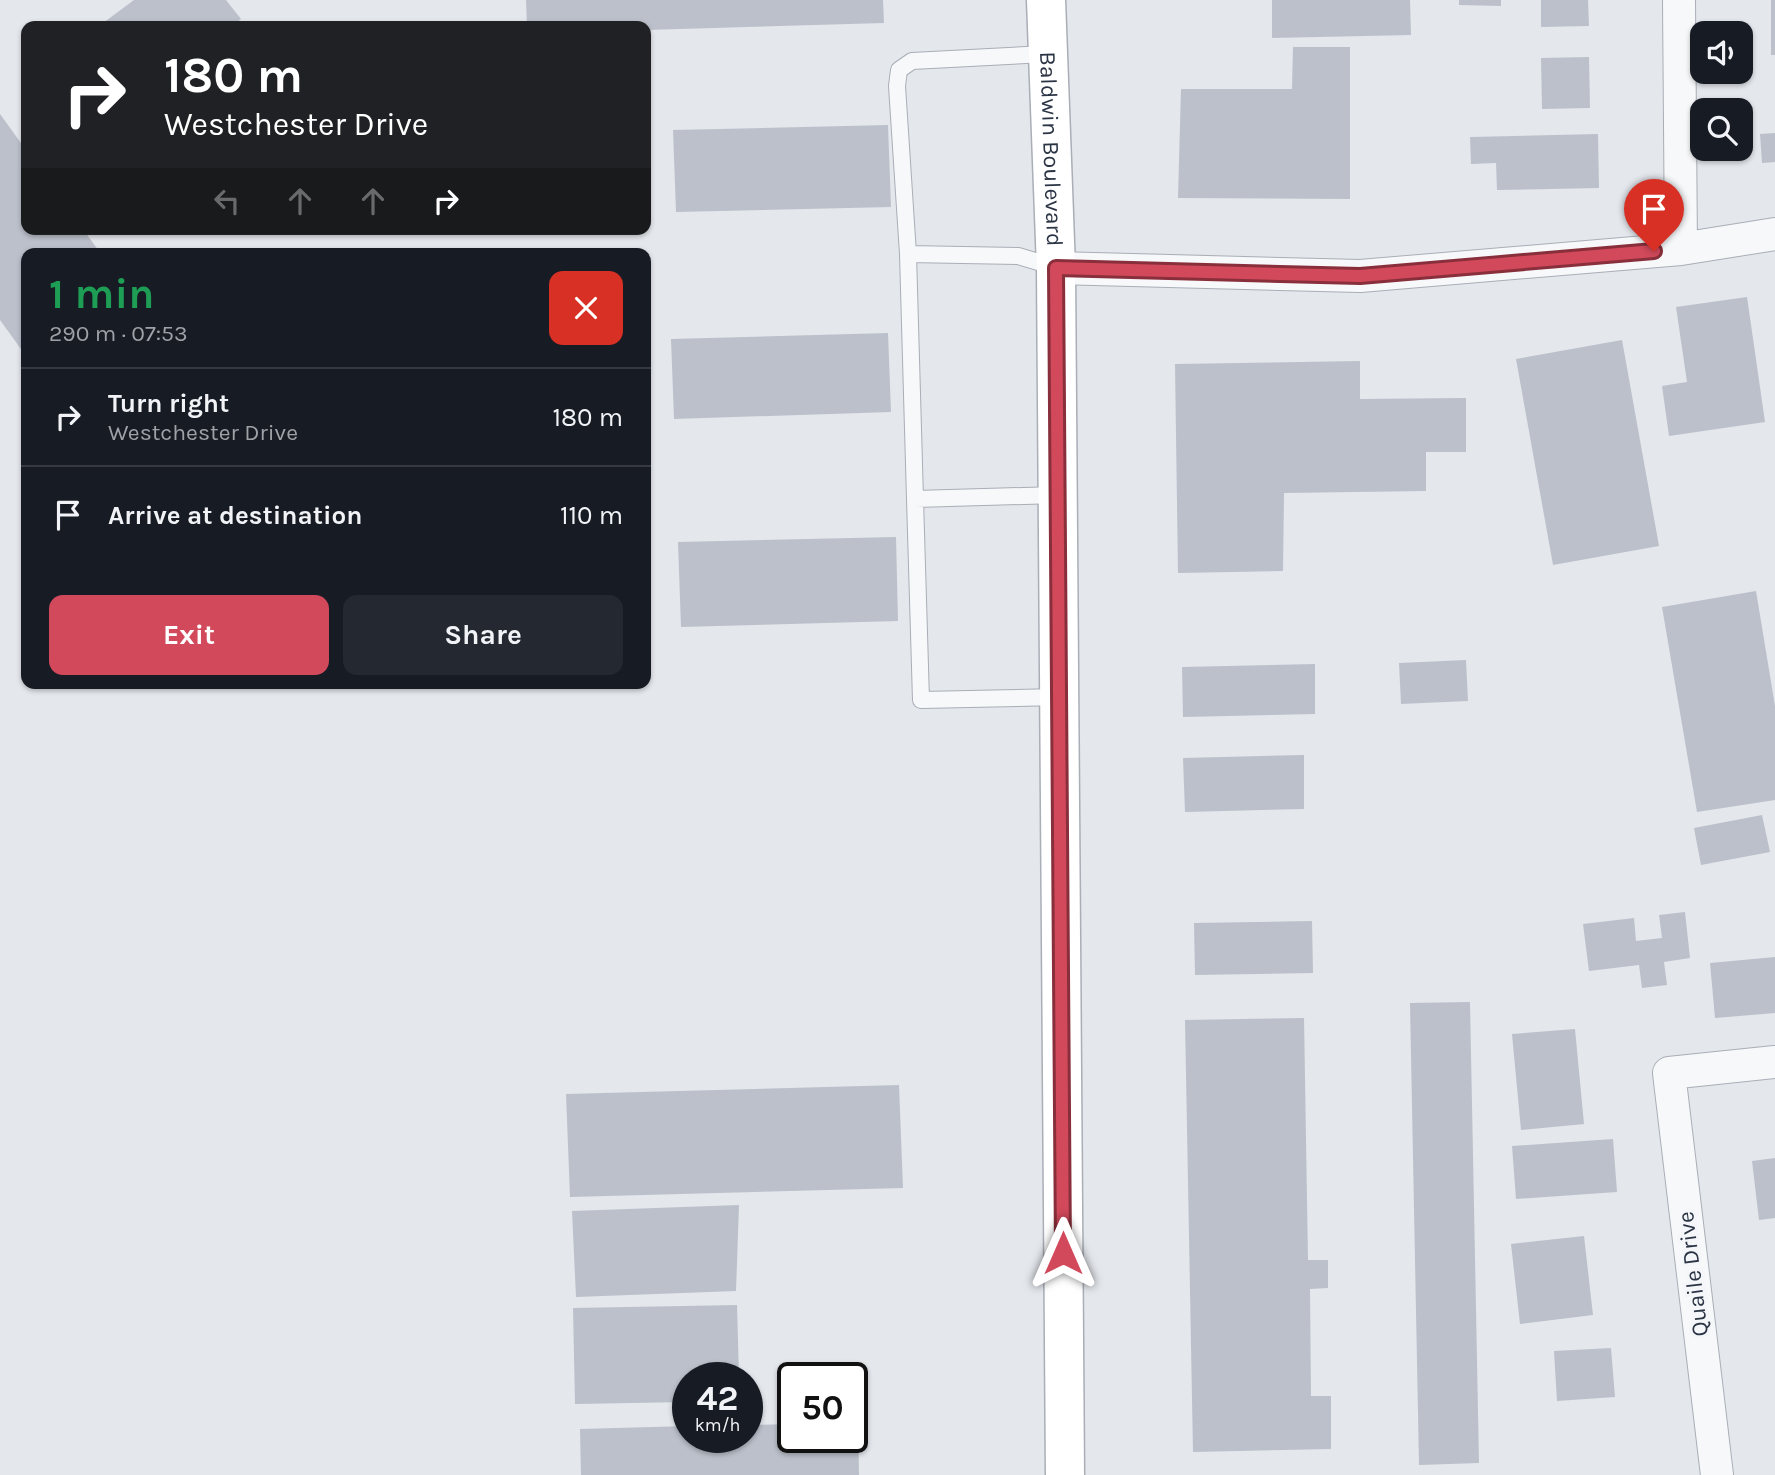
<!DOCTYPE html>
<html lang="en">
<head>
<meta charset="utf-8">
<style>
	:root { --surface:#171b24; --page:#242831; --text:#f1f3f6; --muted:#9ea1a6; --line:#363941; --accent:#d1495b }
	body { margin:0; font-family:Karla,sans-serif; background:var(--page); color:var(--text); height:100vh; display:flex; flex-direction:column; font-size:26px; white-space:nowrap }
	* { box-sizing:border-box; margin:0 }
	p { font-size:23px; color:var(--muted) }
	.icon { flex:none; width:38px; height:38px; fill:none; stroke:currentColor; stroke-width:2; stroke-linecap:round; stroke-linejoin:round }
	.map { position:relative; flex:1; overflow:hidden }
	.sheet { position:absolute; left:21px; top:248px; width:630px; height:441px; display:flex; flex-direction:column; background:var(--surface); border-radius:14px; box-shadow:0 2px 5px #0004 }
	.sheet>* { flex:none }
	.banner { position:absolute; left:21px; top:21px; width:630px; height:214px; border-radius:14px; box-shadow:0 2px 5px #0004; background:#202124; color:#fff; overflow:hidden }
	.fabs { position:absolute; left:1690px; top:21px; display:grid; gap:14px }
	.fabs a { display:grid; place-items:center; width:63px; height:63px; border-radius:14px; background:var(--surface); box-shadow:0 2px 5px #0004; font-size:35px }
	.speed { position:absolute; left:672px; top:1362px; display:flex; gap:14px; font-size:35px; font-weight:700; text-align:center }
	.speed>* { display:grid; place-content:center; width:91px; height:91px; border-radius:50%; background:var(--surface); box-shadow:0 2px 5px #0004; line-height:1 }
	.speed small { font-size:18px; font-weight:400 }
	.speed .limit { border:4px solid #111; border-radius:10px; background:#fff; color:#111 }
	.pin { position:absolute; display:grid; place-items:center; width:60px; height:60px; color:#fff; margin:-72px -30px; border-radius:50% 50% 50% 0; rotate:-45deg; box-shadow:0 0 7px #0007 }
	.pin .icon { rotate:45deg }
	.me { position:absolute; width:77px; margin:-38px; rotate:0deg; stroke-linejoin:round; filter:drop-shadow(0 0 5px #0008) }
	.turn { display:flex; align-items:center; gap:24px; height:147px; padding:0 28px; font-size:32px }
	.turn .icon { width:91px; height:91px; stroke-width:2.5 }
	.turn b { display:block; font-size:49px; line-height:60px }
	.lanes { display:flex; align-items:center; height:66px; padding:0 28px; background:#0003; justify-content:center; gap:35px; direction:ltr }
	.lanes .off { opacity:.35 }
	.round { display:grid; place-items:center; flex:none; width:74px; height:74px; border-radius:14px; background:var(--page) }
	.summary { display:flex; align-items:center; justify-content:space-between; height:119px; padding:0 28px }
	h1 { font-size:42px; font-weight:700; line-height:52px; color:#1e9e55 }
	.primary-button { display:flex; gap:14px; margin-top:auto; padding:14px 28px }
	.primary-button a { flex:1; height:80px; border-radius:14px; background:var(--accent); color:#fff; font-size:28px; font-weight:700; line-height:80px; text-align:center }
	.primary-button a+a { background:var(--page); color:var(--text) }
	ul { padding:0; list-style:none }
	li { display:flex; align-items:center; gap:21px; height:98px; padding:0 28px; border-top:2px solid var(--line) }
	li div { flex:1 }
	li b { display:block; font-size:26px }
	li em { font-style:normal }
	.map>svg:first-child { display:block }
</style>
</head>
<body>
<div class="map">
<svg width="1775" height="1475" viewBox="0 0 1775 1475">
	<rect width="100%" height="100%" fill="#e4e7ec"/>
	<path fill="#bbc0ca" d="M 134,0 L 226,0 L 241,19 L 232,26 L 99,26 Z
		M 526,0 L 883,0 L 884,23 L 646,30 L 646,26 L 527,26 Z
		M 1272,0 L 1410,0 L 1411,35 L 1272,38 Z
		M 1459,0 L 1501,0 L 1501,6 L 1459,5 Z
		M 1541,0 L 1588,0 L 1589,26 L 1541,27 Z
		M 1771,0 L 1775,0 L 1775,55 L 1771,55 Z
		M 1293,47 L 1350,47 L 1350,199 L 1178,198 L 1181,89 L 1292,89 Z
		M 1589,57 L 1590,108 L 1542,109 L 1541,58 Z
		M 0,114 L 26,150 L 26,229 L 83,229 L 101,254 L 26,254 L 26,356 L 0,320 Z
		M 888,125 L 891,207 L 676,212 L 673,130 Z
		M 1775,133 L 1775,162 L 1762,163 L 1760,134 Z
		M 1598,134 L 1599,188 L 1497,190 L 1496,163 L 1471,164 L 1470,137 Z
		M 1747,297 L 1765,422 L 1669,436 L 1662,386 L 1687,382 L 1676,307 Z
		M 888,333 L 891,412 L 674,419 L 671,339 Z
		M 1622,340 L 1659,546 L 1553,565 L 1516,359 Z
		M 1360,361 L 1360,399 L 1466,398 L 1466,452 L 1426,452 L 1426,491 L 1284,493 L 1283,571 L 1178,573 L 1175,364 Z
		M 896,537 L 898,621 L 681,627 L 678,542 Z
		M 1756,591 L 1775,706 L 1775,800 L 1697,812 L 1662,607 Z
		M 1466,660 L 1468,701 L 1401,704 L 1399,663 Z
		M 1315,664 L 1315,714 L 1183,717 L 1182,667 Z
		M 1304,755 L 1304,809 L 1185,812 L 1183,758 Z
		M 1762,815 L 1770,852 L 1701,865 L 1694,828 Z
		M 1685,912 L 1690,958 L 1664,962 L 1667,985 L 1642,988 L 1639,965 L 1589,971 L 1583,924 L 1634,918 L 1636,941 L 1662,938 L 1659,915 Z
		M 1312,921 L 1313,973 L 1195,975 L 1194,923 Z
		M 1775,957 L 1775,1013 L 1715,1018 L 1710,963 Z
		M 1470,1002 L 1479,1463 L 1419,1465 L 1410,1003 Z
		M 1304,1018 L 1308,1260 L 1328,1260 L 1328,1288 L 1310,1289 L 1311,1396 L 1331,1396 L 1331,1449 L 1193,1452 L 1185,1020 Z
		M 1575,1029 L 1584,1124 L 1521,1130 L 1512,1034 Z
		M 899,1085 L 903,1188 L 570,1197 L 566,1094 Z
		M 1613,1139 L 1617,1192 L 1516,1199 L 1512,1146 Z
		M 1775,1158 L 1775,1218 L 1759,1220 L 1752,1161 Z
		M 739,1205 L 736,1291 L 576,1297 L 572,1211 Z
		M 1584,1236 L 1593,1315 L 1520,1324 L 1511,1244 Z
		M 737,1305 L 739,1377 L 688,1377 L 688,1402 L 575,1404 L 573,1308 Z
		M 1611,1348 L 1615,1397 L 1557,1401 L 1554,1351 Z
		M 852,1422 L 858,1422 L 859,1475 L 581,1475 L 580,1429 L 688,1426 L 688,1437 L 747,1437 L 747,1425 L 793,1424 L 793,1437 L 852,1437 Z"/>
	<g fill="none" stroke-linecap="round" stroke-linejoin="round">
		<defs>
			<path id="lane" d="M 1047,54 L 912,61 L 899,70 L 897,86 L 908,254 L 1018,256 L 1055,267
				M 908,254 L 915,499 L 1057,495
				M 915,499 L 921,700 L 1059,697"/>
			<path id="street" d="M 1679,0 L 1681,249
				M 1056,268 L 1360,276 L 1681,249 L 1775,234
				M 1717,1475 L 1669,1073 L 1775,1062"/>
			<g id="secondary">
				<path id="s1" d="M 1046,0 L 1056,268 L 1065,1475"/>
			</g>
		</defs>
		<use href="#lane" stroke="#a9aeb7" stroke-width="18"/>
		<use href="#street" stroke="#a9aeb7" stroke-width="34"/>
		<use href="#secondary" stroke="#a9aeb7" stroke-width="41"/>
		<use href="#lane" stroke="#f7f8fa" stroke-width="16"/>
		<use href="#street" stroke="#f7f8fa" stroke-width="32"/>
		<use href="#secondary" stroke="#fff" stroke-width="38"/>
	</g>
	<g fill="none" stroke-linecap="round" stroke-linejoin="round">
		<defs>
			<path id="route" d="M 1063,1253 L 1056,268 L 1360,276 L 1654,251"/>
		</defs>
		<use href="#route" stroke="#882f3b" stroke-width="18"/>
		<use href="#route" stroke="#d1495b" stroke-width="12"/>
	</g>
	<g text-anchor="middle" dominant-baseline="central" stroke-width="7" stroke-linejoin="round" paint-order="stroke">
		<g font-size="23" fill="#2b3445" stroke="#f4f6f9">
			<text stroke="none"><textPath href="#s1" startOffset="149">Baldwin Boulevard</textPath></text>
			<text transform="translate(1693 1274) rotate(-97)">Quaile Drive</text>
		</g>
	</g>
</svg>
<div class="fabs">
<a><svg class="icon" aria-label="sound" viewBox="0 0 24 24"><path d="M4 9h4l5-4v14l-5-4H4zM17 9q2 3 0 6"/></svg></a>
<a><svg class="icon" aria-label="search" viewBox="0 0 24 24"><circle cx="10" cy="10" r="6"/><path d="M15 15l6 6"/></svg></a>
</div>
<div class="speed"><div>42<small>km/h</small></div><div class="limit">50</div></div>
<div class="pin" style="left:1654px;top:251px;background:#d93025"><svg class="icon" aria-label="arrive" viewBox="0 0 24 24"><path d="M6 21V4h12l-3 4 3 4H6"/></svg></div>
<svg class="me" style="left:1063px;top:1253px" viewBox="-20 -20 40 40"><path d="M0-17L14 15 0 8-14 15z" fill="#d1495b" stroke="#fff" stroke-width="4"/></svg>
<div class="banner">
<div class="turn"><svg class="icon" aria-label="right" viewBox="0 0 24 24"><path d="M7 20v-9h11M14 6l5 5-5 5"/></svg><div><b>180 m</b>Westchester Drive</div></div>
<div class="lanes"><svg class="icon off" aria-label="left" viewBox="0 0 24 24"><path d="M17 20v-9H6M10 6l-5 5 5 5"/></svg><svg class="icon off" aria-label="ahead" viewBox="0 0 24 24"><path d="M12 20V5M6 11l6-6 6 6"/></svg><svg class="icon off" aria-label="ahead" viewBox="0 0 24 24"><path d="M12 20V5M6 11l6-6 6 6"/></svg><svg class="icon" aria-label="right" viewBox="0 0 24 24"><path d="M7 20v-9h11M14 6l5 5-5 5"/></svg></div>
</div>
<section class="sheet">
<div class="summary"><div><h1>1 min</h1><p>290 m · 07:53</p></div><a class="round" style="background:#d93025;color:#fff"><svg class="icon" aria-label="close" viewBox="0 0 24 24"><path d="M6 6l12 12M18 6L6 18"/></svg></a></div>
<ul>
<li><svg class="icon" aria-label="right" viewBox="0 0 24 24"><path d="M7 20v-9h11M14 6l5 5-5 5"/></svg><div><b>Turn right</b><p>Westchester Drive</p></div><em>180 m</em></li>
<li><svg class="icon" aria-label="arrive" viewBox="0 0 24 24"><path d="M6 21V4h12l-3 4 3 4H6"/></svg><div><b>Arrive at destination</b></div><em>110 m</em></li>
</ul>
<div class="primary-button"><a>Exit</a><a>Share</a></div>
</section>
</div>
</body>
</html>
